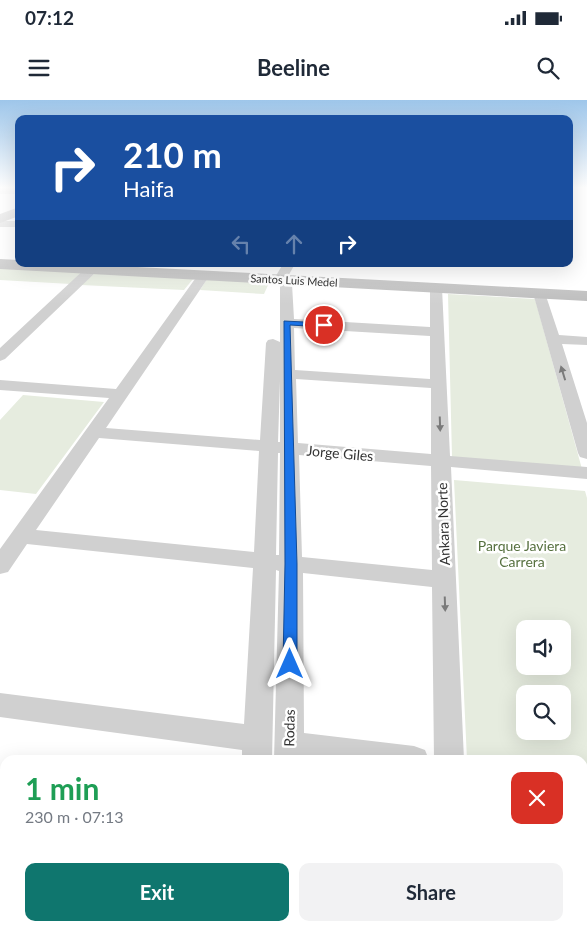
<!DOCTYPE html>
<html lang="en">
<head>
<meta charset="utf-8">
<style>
	:root { --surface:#fff; --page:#f2f2f3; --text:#1f2937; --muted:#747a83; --accent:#0f766e }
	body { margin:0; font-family:Lato,sans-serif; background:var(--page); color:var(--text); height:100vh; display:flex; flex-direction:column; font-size:19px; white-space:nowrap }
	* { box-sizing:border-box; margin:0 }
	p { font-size:16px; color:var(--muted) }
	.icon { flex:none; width:28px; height:28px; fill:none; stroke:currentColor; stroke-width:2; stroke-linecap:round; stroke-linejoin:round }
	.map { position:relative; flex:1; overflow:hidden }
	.panel { position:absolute; left:0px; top:655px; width:588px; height:176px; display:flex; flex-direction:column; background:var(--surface); border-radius:15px 15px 0 0; box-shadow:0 5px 20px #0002 }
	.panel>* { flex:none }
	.banner { position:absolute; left:15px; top:15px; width:558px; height:152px; border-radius:10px; box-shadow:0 5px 20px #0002; background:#1a4fa0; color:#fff; overflow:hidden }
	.tools { position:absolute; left:516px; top:520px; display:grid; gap:10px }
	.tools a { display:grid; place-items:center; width:55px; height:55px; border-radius:10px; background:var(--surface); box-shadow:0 5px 20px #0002; font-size:25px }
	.pin { position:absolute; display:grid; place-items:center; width:42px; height:42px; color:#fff; margin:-21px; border:2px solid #fff; border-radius:50%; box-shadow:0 1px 5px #0007 }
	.me { position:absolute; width:55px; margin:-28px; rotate:0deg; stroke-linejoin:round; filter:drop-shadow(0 0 4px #0008) }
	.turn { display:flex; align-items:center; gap:18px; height:105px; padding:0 25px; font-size:22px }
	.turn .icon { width:65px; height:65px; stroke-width:2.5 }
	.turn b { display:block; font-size:35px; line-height:42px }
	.lanes { display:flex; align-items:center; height:48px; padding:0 25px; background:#0003; justify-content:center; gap:25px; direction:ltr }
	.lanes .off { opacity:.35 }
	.round { display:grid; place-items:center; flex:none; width:52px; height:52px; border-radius:10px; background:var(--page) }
	.head { display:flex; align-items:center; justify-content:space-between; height:85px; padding:0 25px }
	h1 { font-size:30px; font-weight:700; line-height:38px; color:#1e9e55 }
	.button { display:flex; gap:10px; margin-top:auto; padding:10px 25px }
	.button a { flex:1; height:58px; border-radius:10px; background:var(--accent); color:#fff; font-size:20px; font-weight:700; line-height:58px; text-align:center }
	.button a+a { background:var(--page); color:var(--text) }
	.status { display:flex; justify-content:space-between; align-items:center; height:35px; padding:0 25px; background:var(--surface); direction:ltr }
	.status svg { height:14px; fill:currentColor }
	header { display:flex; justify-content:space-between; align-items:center; height:65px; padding:0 25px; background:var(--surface); font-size:22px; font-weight:700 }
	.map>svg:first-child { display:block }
</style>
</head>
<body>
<div class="status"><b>07:12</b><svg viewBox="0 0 49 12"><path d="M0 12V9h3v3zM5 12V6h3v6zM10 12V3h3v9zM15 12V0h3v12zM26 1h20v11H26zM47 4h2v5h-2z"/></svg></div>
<header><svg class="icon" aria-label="menu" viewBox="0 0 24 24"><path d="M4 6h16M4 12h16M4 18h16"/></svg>Beeline<svg class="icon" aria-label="search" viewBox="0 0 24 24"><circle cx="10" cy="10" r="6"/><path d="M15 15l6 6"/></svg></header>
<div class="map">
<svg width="587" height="831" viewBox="0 0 587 831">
	<rect width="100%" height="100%" fill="#fff"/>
	<path fill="#e6ecdf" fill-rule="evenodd" d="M 0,167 L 84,172 L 71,184 L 0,180 Z
		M 95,173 L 193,179 L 184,190 L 81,185 Z
		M 207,179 L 269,183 L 264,194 L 200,190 Z
		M 448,194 L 535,199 L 582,369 L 452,357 Z
		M 23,295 L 104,302 L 36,394 L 0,390 L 0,320 Z
		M 454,380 L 585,391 L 587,398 L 587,816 L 583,816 L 582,660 L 467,660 ZM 525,529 L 562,529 L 562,566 L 525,566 ZM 525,594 L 562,594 L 562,631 L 525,631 Z
		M 301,826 L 442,826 L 442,831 L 301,831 Z"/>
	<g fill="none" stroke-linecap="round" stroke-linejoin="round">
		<path fill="#d0d0d0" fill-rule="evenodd" d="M 0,88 L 19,88 L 19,94 L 0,94 Z
			M 0,121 L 19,121 L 19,127 L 0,127 Z
			M 283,164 L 295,164 L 287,178 L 292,184 L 294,219 L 430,227 L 430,188 L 432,185 L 440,185 L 442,188 L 450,356 L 587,367 L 587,379 L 451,367 L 464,660 L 434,660 L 432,487 L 303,473 L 304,633 L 414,646 L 425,650 L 429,660 L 274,660 L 279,471 L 276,470 L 272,660 L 242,660 L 242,650 L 0,617 L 0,593 L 244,624 L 253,468 L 27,444 L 8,472 L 0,474 L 0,449 L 109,298 L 0,290 L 0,280 L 116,289 L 200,172 L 204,171 L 210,175 L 106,328 L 260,340 L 266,243 L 268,240 L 273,239 L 280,242 L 280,185 L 274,179 ZM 294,228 L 430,236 L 430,279 L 295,270 ZM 296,279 L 431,288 L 431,354 L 298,343 ZM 280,281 L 280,342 L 278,342 ZM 99,338 L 259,351 L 254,452 L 36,430 ZM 278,353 L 280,353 L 279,455 L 276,455 ZM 299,355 L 431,366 L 432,470 L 302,457 Z
			M 92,165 L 98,169 L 96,172 L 5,259 L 0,261 L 0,248 L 88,166 Z
			M 539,189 L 545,193 L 559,235 L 587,237 L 587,245 L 562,244 L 587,323 L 587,359 L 580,357 L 578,353 L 533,193 Z
			M 235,826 L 305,826 L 305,831 L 235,831 Z
			M 438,826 L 474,826 L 474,831 L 438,831 Z"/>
		<path fill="#bdbdbd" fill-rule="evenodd" d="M 19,107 L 19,116 L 0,123 L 0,114 Z
			M 0,159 L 19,160 L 19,164 L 80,164 L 587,191 L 587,201 L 0,169 Z"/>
	</g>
	<defs><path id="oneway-solid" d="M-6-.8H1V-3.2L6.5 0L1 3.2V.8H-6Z" transform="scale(1.25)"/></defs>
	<g fill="#7a7a7a">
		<use href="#oneway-solid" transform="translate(563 273) rotate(-107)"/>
		<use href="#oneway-solid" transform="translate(440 324) rotate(88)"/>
		<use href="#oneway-solid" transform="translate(445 504) rotate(88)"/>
	</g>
	<linearGradient id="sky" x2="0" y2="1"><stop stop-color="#9ec6ea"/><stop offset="0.43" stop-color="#fff"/><stop offset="1" stop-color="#fff" stop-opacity="0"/></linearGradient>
	<rect width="587" height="204" fill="url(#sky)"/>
	<path fill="#1a73e8" stroke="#114b97" d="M 284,221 L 324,223 L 328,225 L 324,227 L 290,225 L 297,464 L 297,564 L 295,568 L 290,569 L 285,568 L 283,564 L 285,464 Z"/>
	<g text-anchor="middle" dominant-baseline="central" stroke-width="5" stroke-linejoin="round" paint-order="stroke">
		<g font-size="11" fill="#333" stroke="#fff">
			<text transform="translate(294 180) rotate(3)">Santos Luis Medel</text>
		</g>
		<g font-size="14" fill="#333" stroke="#fff">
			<text transform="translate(340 353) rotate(5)">Jorge Giles</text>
			<text transform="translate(443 424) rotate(-92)">Ankara Norte</text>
			<text transform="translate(289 628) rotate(-89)">Rodas</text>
		</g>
		<g font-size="14" fill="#56703f" stroke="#fff">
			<text x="522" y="445">Parque Javiera<tspan x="522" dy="16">Carrera</tspan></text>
		</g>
	</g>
</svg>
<div class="tools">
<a><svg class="icon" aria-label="sound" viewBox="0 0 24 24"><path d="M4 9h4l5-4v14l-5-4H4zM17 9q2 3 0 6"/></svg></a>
<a><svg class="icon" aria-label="search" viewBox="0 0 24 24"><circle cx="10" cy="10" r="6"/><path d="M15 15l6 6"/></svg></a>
</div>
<div class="pin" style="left:324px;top:225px;background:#d93025"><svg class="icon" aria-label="arrive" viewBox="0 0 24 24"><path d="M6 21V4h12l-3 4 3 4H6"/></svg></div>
<svg class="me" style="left:290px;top:564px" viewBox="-20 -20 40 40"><path d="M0-17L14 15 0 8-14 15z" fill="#1a73e8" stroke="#fff" stroke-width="4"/></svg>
<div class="banner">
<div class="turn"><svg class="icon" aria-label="right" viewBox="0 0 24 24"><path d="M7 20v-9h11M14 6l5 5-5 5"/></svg><div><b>210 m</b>Haifa</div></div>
<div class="lanes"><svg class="icon off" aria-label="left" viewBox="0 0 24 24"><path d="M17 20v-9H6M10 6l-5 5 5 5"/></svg><svg class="icon off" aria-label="ahead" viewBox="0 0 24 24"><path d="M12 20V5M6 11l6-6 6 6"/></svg><svg class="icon" aria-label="right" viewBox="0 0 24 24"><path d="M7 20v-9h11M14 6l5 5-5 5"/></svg></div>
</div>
<section class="panel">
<div class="head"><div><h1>1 min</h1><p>230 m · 07:13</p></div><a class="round" style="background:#d93025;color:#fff"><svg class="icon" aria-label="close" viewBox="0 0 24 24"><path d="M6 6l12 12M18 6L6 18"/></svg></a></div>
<div class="button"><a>Exit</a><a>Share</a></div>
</section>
</div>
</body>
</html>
